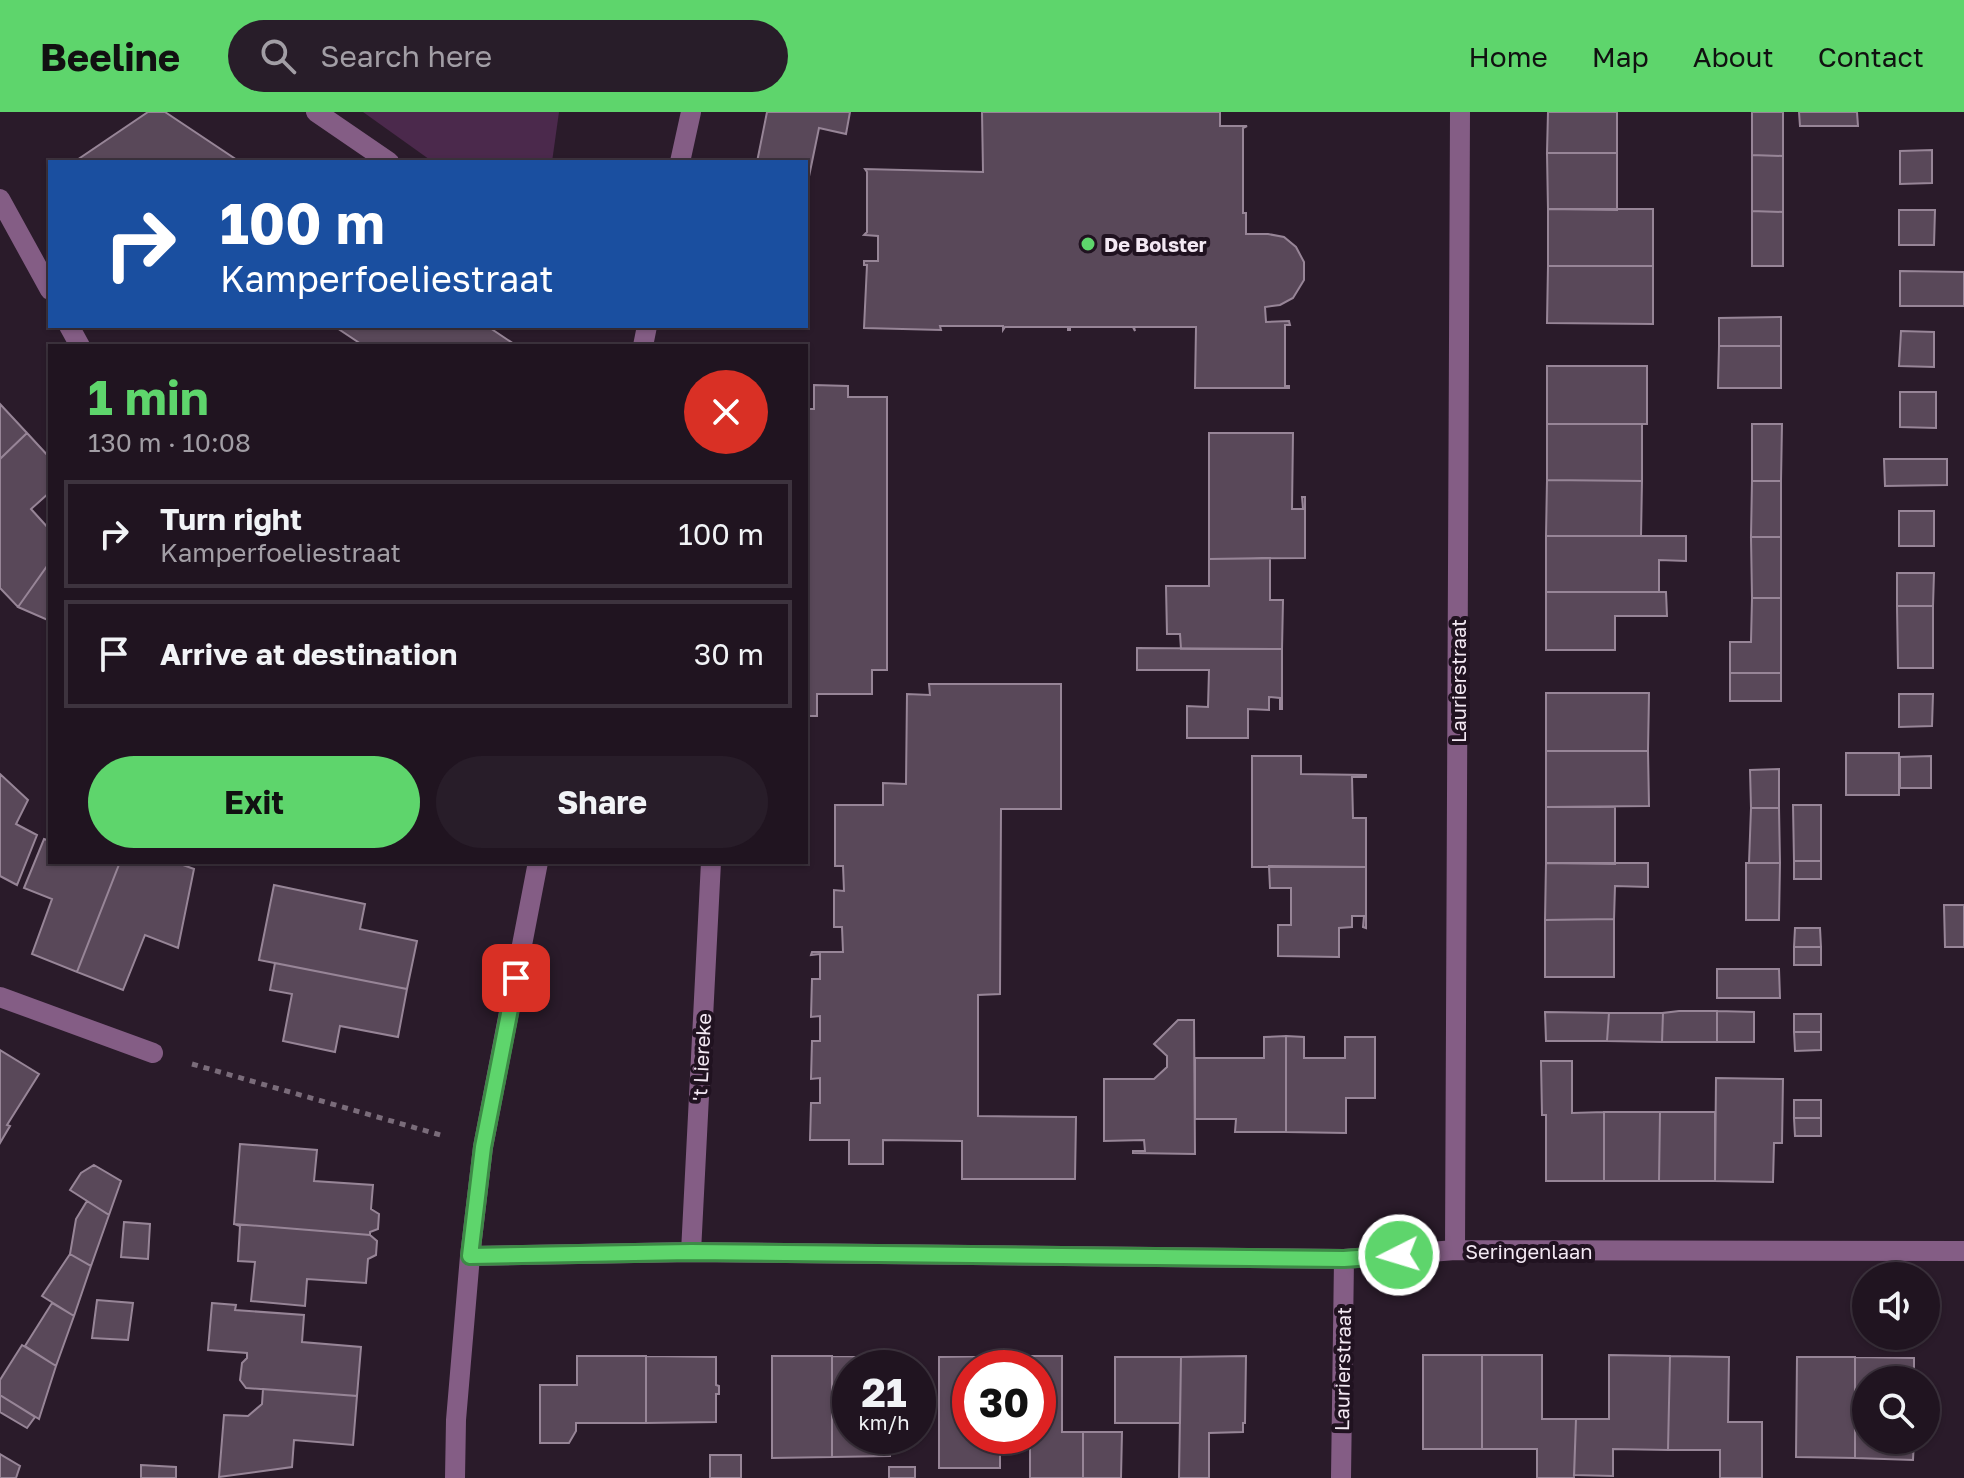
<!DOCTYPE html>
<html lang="en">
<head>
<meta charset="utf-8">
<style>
	:root { --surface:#201420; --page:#281d29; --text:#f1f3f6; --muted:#a29ea5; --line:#3d333e; --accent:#5ed56c }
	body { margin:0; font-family:"Golos Text",sans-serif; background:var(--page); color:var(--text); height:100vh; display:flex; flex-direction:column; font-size:30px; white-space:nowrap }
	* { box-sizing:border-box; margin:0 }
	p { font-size:26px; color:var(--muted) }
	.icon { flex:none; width:44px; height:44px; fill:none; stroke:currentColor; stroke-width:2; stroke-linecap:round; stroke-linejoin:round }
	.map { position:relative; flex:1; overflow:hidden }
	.side { position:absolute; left:48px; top:232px; width:760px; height:520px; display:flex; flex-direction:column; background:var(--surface); border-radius:0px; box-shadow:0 2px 6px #0004,0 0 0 2px var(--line) }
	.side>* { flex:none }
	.hud { position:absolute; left:48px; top:48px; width:760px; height:168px; border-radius:0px; box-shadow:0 2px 6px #0004,0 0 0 2px var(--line); background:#1a4fa0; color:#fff; overflow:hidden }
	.tools { position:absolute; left:1852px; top:1150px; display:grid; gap:16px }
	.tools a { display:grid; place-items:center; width:88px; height:88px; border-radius:50%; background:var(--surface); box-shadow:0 2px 6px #0004,0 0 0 2px var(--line); font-size:40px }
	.speed { position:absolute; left:832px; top:1238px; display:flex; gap:16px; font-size:40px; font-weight:700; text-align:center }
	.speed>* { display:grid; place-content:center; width:104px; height:104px; border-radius:50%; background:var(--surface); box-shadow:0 2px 6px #0004,0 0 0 2px var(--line); line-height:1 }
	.speed small { font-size:20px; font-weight:400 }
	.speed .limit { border:12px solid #d22; background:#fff; color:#111 }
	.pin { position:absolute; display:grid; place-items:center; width:68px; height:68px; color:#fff; margin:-34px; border-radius:16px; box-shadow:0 4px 12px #0006 }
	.me { position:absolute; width:88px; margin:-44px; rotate:265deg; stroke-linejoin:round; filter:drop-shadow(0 0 6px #0008) }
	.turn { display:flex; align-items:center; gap:28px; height:168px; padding:0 40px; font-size:36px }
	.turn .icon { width:104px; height:104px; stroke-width:2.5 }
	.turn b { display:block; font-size:56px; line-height:68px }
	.round { display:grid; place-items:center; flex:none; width:84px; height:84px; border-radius:42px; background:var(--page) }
	.headline { display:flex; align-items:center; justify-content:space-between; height:136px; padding:0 40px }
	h1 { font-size:48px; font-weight:700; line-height:60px; color:var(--accent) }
	.cta { display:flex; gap:16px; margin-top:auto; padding:16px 40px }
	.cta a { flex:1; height:92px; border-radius:48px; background:var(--accent); color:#111; font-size:32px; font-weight:700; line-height:92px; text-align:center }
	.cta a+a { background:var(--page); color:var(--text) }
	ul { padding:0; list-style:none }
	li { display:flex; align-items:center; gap:24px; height:108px; margin:0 16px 12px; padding:0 24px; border:4px solid var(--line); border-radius:0px }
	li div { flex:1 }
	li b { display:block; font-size:30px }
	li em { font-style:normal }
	header { display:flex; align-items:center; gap:48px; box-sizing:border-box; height:112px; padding:0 40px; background:var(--accent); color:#111 }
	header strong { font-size:38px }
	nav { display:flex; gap:44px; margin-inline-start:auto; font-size:28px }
	.search { width:560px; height:72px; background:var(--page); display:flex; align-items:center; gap:20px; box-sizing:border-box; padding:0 28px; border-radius:44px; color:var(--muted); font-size:30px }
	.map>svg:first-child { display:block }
</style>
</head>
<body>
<header>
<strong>Beeline</strong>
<div class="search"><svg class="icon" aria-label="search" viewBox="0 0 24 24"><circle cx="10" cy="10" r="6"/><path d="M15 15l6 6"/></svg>Search here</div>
<nav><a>Home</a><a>Map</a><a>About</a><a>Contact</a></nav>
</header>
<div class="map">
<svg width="1964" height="1366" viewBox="0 0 1964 1366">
	<rect width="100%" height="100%" fill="#2a1b2a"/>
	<path fill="#4b294c" d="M 363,0 L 559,0 L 552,50 L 433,50 Z"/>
	<path fill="#594859" stroke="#978597" stroke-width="2" d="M 148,0 L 165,0 L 240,50 L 74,50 Z
		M 767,0 L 850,0 L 846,22 L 819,16 L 806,79 L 806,50 L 757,50 Z
		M 982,0 L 1220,0 L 1220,14 L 1247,14 L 1243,16 L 1243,101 L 1246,101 L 1246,122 L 1268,122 L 1284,125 L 1296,135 L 1304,150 L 1304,168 L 1293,186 L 1280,193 L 1265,195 L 1266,210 L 1289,209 L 1290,213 L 1285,213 L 1285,274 L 1289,274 L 1289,276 L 1195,276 L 1196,215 L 1134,215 L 1135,219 L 1133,215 L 1070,215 L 1070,218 L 1068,218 L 1068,215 L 1005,215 L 1003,218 L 1003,214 L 940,214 L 941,218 L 864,216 L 867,153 L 864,153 L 864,149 L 878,149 L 878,124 L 864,123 L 867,120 L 867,60 L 865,57 L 983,60 Z
		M 1548,0 L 1617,0 L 1617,41 L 1547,41 Z
		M 1752,0 L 1783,0 L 1783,44 L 1752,43 Z
		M 1799,0 L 1857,0 L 1858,14 L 1800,14 Z
		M 1932,38 L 1932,71 L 1900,72 L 1900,39 Z
		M 1547,41 L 1617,41 L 1617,98 L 1548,97 Z
		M 1752,43 L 1783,44 L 1783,100 L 1752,99 Z
		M 1548,97 L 1653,97 L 1653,154 L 1548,154 Z
		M 1899,98 L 1935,98 L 1934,133 L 1899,133 Z
		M 1752,99 L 1783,100 L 1783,154 L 1752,154 Z
		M 1548,154 L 1653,154 L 1653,212 L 1547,211 Z
		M 1900,159 L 1964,160 L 1964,194 L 1900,194 Z
		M 1781,205 L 1781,234 L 1719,234 L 1719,206 Z
		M 334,214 L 487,214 L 517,234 L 364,234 Z
		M 1901,219 L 1934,220 L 1934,255 L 1899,254 Z
		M 1719,234 L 1781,234 L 1781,276 L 1718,276 Z
		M 1547,254 L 1647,254 L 1647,312 L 1547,312 Z
		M 814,273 L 848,274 L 848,285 L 887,285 L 887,558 L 872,558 L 872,582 L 817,582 L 817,604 L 806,604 L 806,297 L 814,297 Z
		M 1900,280 L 1936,280 L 1936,316 L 1900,315 Z
		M 0,292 L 27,321 L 0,347 Z
		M 1547,312 L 1642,312 L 1642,369 L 1547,368 Z
		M 1752,312 L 1782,312 L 1781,369 L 1752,369 Z
		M 27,321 L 50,346 L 50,380 L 31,397 L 50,418 L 50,450 L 18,495 L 0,476 L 0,347 Z
		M 1209,321 L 1293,321 L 1292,397 L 1303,397 L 1302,385 L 1305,385 L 1305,446 L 1209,447 Z
		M 1884,347 L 1947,347 L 1947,373 L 1885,374 Z
		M 1547,368 L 1642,369 L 1641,424 L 1546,424 Z
		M 1752,369 L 1781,369 L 1781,425 L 1751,425 Z
		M 1899,399 L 1934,399 L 1934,434 L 1899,434 Z
		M 1546,424 L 1686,424 L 1686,449 L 1659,448 L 1659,480 L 1546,480 Z
		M 1751,425 L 1781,425 L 1781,486 L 1752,486 Z
		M 1270,446 L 1270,488 L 1283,488 L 1282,537 L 1181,537 L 1180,522 L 1167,522 L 1166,474 L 1209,474 L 1209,447 Z
		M 50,450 L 50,509 L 18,495 Z
		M 1897,461 L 1934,461 L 1933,494 L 1897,494 Z
		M 1546,480 L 1666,480 L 1667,504 L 1615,504 L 1615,538 L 1546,538 Z
		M 1752,486 L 1781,486 L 1781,561 L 1730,561 L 1730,530 L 1751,530 Z
		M 1897,494 L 1933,494 L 1933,556 L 1898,556 Z
		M 1137,536 L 1282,537 L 1282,597 L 1280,597 L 1280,586 L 1269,585 L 1269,598 L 1248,597 L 1248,626 L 1187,626 L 1187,594 L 1208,595 L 1209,558 L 1137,558 Z
		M 1730,561 L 1781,561 L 1781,589 L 1730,589 Z
		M 929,572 L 1061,572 L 1061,697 L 1001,697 L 1000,882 L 978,883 L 978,1004 L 1076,1005 L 1075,1067 L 962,1067 L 962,1029 L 883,1028 L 883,1052 L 849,1052 L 849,1028 L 810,1028 L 811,991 L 820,991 L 820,966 L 811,967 L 812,929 L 820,929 L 820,904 L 811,905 L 812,867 L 820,867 L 820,842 L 811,843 L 812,840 L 843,840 L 842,815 L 834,815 L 834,778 L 844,779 L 843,754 L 835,754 L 835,693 L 883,693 L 883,671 L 906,672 L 907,582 L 930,583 Z
		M 1546,581 L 1649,581 L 1648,639 L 1546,639 Z
		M 1899,582 L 1933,582 L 1932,614 L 1899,615 Z
		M 1546,639 L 1648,639 L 1649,694 L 1546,695 Z
		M 1846,641 L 1899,641 L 1899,683 L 1846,683 Z
		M 1252,644 L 1301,644 L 1301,662 L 1366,663 L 1366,665 L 1352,665 L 1353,706 L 1366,706 L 1366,755 L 1252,755 Z
		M 1931,644 L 1931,676 L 1900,676 L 1900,645 Z
		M 1779,657 L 1779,696 L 1751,696 L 1750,658 Z
		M 0,662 L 28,688 L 16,712 L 37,723 L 17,773 L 0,764 Z
		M 1793,693 L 1821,693 L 1821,749 L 1794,749 Z
		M 1546,695 L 1615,695 L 1615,752 L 1546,751 Z
		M 1751,696 L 1779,696 L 1780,751 L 1749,751 Z
		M 44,727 L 50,729 L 50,750 L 120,750 L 77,860 L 32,842 L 52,787 L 24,776 Z
		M 1794,749 L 1821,749 L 1821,767 L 1794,767 Z
		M 120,750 L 175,750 L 194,757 L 178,836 L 145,823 L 123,878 L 77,860 Z
		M 1546,751 L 1648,751 L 1648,775 L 1615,774 L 1614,807 L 1545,808 Z
		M 1746,751 L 1780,751 L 1779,808 L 1746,808 Z
		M 1269,754 L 1366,755 L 1366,816 L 1363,815 L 1364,804 L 1352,804 L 1352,815 L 1339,816 L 1339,845 L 1278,844 L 1278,813 L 1291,813 L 1291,776 L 1270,776 Z
		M 274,773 L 365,792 L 360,817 L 417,829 L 407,877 L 259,848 Z
		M 1944,793 L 1964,793 L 1964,835 L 1945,835 Z
		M 1614,807 L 1614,865 L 1545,865 L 1545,808 Z
		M 1820,816 L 1821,835 L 1794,835 L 1795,816 Z
		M 1794,835 L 1821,835 L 1821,853 L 1794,853 Z
		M 275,851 L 407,877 L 398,925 L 340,914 L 335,940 L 283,929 L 292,882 L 270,878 Z
		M 1717,857 L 1779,857 L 1780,886 L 1717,886 Z
		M 1679,899 L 1717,899 L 1717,930 L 1662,930 L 1663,901 Z
		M 1717,899 L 1754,900 L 1754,930 L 1717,930 Z
		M 1545,900 L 1609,901 L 1607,929 L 1546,929 Z
		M 1609,901 L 1663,901 L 1662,930 L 1607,929 Z
		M 1794,902 L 1821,902 L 1821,920 L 1794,920 Z
		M 1178,908 L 1194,908 L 1195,1042 L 1133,1041 L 1133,1039 L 1145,1039 L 1144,1028 L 1104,1029 L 1104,967 L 1154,967 L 1167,955 L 1167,944 L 1154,932 Z
		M 1794,920 L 1821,920 L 1821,938 L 1795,939 Z
		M 1286,924 L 1304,925 L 1304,946 L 1345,946 L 1345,925 L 1375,925 L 1375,986 L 1346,986 L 1346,1021 L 1286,1020 Z
		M 1286,924 L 1286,1020 L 1235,1020 L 1236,1007 L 1195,1007 L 1195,946 L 1264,946 L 1264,925 Z
		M 0,938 L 39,962 L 7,1013 L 10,1014 L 0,1031 Z
		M 1541,949 L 1572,949 L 1572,1001 L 1604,1000 L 1604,1069 L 1546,1069 L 1546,1003 L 1542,1003 Z
		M 1716,966 L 1783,967 L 1782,1031 L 1774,1031 L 1773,1070 L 1715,1069 Z
		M 1794,988 L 1821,988 L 1821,1006 L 1794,1006 Z
		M 1604,1000 L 1660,1000 L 1659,1069 L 1604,1069 Z
		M 1660,1000 L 1715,1000 L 1715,1069 L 1659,1069 Z
		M 1794,1006 L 1821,1006 L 1821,1024 L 1795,1024 Z
		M 240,1032 L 317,1038 L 314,1069 L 373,1073 L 371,1097 L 379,1102 L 378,1117 L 370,1120 L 370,1123 L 234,1112 Z
		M 94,1053 L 121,1069 L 109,1103 L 70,1078 L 81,1061 Z
		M 87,1089 L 109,1103 L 91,1154 L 70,1142 L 76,1107 Z
		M 124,1110 L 150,1112 L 148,1147 L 121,1145 Z
		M 234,1112 L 370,1123 L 377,1129 L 376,1143 L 368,1147 L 366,1171 L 307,1167 L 305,1194 L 251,1189 L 255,1150 L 238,1149 L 240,1114 Z
		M 70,1142 L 91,1154 L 74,1204 L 42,1184 Z
		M 97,1188 L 133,1191 L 128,1228 L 92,1226 Z
		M 52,1191 L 74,1204 L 56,1254 L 25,1234 Z
		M 212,1191 L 236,1193 L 235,1198 L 304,1203 L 302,1230 L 361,1235 L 357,1284 L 246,1276 L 240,1268 L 242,1251 L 247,1246 L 247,1241 L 208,1238 Z
		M 22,1233 L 56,1254 L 39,1307 L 0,1283 L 0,1268 Z
		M 1423,1243 L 1482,1243 L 1482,1337 L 1423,1337 Z
		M 1482,1243 L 1542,1243 L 1542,1307 L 1576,1307 L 1574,1366 L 1537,1366 L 1537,1337 L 1482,1337 Z
		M 1609,1243 L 1670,1244 L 1668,1338 L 1613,1337 L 1613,1364 L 1574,1363 L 1576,1307 L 1609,1307 Z
		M 577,1244 L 646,1244 L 646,1311 L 576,1311 L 576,1319 L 569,1331 L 540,1331 L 540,1273 L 577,1273 Z
		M 646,1244 L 716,1245 L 716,1273 L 719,1274 L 719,1282 L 716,1282 L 716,1310 L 646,1311 Z
		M 772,1244 L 832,1244 L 832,1345 L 772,1346 Z
		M 832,1244 L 892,1245 L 892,1256 L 850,1256 L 850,1324 L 890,1324 L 890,1344 L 832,1345 Z
		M 1000,1244 L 1062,1244 L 1062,1320 L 1083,1320 L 1083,1366 L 1030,1366 L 1030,1324 L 1038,1324 L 1038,1256 L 1000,1256 Z
		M 1000,1244 L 1000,1256 L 970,1256 L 970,1324 L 1000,1324 L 1000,1356 L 939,1356 L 939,1245 Z
		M 1246,1244 L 1245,1311 L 1243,1311 L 1243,1320 L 1209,1321 L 1209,1366 L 1179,1366 L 1181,1245 Z
		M 1670,1244 L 1729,1245 L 1728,1310 L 1762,1310 L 1762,1366 L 1720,1366 L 1720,1338 L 1668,1338 Z
		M 1115,1245 L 1181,1245 L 1180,1311 L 1115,1311 Z
		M 1797,1245 L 1855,1245 L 1855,1346 L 1796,1345 Z
		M 1855,1245 L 1914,1246 L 1914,1268 L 1866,1268 L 1866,1328 L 1914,1328 L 1913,1348 L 1855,1346 Z
		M 263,1277 L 357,1284 L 353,1333 L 294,1328 L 292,1355 L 219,1365 L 224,1303 L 248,1304 L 262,1292 Z
		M 0,1283 L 35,1305 L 27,1316 L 0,1300 Z
		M 1083,1320 L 1122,1320 L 1121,1366 L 1083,1366 Z
		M 0,1342 L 20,1354 L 16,1366 L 0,1366 Z
		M 710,1343 L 741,1343 L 741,1366 L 710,1366 Z
		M 141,1353 L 176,1355 L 176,1366 L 141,1366 Z
		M 889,1355 L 915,1355 L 915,1366 L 889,1366 Z"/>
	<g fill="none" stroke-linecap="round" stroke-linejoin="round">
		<path stroke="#7a6c7a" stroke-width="5" stroke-dasharray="6 6" stroke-linecap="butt" d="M 192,952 L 444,1024"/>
		<path stroke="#845d85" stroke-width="20" d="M 316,0 L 389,50
			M 680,50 L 691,0
			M 0,87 L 50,178
			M 69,214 L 80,234
			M 643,234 L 647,214
			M 0,885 L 153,941
			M 1455,1138 L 1460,0
			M 691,1140 L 711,750
			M 470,1144 L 691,1140 L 1344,1147 L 1455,1138 L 1964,1139
			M 455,1366 L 456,1308 L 470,1144 L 483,1035 L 538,750
			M 1341,1366 L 1344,1147"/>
	</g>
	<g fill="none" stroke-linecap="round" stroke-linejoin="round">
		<defs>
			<path id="route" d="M 516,866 L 483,1035 L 470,1144 L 691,1140 L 1344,1147 L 1399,1143"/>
		</defs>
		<use href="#route" stroke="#3d8a46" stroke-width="20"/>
		<use href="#route" stroke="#5ed56c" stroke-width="14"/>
	</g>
	<circle fill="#5ed56c" stroke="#201220" stroke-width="3" cx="1088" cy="132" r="8"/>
	<g text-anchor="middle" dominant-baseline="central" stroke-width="8" stroke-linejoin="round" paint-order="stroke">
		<g font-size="20" font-weight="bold" fill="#f3e8f3" stroke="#201220" text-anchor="start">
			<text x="1104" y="132">De Bolster</text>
		</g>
		<g font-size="20" fill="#f3e8f3" stroke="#201220">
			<text transform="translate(1458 569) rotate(-90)">Laurierstraat</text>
			<text transform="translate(701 945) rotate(-87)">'t Liereke</text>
			<text x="1529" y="1139">Seringenlaan</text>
			<text transform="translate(1342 1257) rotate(-89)">Laurierstraat</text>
		</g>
	</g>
</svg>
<div class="tools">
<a><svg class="icon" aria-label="sound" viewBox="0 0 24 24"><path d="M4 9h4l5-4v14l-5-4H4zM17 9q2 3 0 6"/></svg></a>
<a><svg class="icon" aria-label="search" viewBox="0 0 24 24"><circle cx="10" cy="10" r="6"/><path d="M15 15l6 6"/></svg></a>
</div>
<div class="speed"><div>21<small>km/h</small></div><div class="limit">30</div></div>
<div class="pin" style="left:516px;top:866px;background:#d93025"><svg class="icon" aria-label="arrive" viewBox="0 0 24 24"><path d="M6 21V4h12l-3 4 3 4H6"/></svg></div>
<svg class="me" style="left:1399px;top:1143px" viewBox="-20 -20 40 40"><circle r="17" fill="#5ed56c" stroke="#fff" stroke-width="3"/><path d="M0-11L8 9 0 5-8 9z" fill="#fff"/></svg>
<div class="hud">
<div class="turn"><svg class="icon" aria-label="right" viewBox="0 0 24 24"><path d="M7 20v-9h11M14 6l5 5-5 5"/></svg><div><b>100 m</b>Kamperfoeliestraat</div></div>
</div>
<section class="side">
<div class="headline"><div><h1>1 min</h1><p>130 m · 10:08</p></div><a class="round" style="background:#d93025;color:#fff"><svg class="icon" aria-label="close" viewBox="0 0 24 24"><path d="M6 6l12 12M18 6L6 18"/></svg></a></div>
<ul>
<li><svg class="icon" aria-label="right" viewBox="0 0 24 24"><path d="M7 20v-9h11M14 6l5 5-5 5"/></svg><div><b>Turn right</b><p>Kamperfoeliestraat</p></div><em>100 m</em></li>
<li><svg class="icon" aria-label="arrive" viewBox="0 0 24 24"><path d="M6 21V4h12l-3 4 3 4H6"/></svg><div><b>Arrive at destination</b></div><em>30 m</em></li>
</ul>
<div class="cta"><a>Exit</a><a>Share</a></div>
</section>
</div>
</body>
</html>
